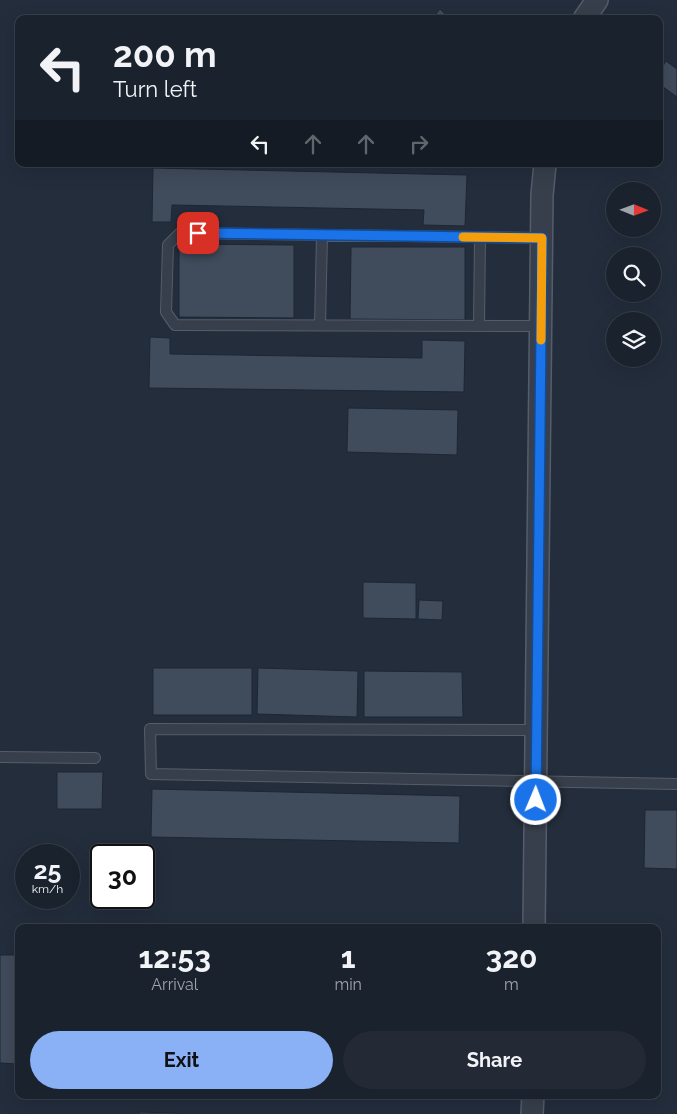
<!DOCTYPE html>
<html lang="en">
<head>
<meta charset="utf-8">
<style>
	:root { --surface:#1a222d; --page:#232a35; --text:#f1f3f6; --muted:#9fa4aa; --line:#383f49; --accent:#8ab0f6 }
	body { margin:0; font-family:Raleway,sans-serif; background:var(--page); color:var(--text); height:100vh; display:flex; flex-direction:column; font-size:19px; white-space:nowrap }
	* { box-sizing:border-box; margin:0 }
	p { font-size:16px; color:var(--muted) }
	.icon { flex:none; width:28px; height:28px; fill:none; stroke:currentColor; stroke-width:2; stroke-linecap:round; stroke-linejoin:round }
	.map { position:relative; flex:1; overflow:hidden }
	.details { position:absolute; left:15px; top:924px; width:646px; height:175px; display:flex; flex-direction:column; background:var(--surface); border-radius:10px; box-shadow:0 5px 20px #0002,0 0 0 1px var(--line) }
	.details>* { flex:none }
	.banner { position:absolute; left:15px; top:15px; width:648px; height:152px; border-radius:10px; box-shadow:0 5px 20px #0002,0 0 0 1px var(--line); background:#1a222d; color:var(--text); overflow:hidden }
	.needle { width:32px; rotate:91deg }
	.tools { position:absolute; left:606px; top:182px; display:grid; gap:10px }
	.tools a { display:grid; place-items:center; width:55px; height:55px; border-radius:50%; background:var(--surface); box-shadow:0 5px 20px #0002,0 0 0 1px var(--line); font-size:25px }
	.speed { position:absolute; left:15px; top:844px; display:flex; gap:10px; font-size:25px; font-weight:700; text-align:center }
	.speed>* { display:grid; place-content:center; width:65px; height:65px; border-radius:50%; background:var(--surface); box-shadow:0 5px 20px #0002,0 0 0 1px var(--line); line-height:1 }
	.speed small { font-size:12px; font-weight:400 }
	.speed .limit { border:2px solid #111; border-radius:8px; background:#fff; color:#111 }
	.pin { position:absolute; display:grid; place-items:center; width:42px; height:42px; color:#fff; margin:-21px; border-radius:10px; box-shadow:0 2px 8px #0006 }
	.me { position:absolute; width:55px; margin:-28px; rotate:1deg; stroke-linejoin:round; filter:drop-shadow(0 0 4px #0008) }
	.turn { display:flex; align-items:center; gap:18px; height:105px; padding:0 15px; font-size:22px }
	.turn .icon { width:65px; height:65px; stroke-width:2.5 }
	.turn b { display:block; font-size:35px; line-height:42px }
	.lanes { display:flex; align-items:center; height:48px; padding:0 15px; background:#0003; justify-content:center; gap:25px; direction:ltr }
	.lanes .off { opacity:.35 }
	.eta { display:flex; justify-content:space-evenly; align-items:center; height:85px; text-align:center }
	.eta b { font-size:30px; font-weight:700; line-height:35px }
	.button { display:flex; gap:10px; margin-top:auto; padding:10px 15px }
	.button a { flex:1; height:58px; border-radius:30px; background:var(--accent); color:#111; font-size:20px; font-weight:700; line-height:58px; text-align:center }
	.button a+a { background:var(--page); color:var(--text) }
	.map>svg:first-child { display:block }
</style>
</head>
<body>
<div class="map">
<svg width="677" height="1114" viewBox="0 0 677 1114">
	<rect width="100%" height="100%" fill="#232d3c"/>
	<path fill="#404b5b" stroke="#1e2633" d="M 440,9 L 450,19 L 432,19 Z
		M 666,61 L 677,69 L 677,97 L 659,84 L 659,72 Z
		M 153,168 L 467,175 L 465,226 L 423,225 L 424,210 L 172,205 L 171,222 L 152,222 Z
		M 179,244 L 294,245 L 294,318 L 179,317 Z
		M 351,247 L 465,247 L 465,320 L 350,319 Z
		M 150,337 L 170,338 L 170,354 L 422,358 L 422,340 L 465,341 L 464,392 L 149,388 Z
		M 348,408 L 458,410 L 457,455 L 347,452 Z
		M 363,582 L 416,583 L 416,619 L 363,618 Z
		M 419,600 L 443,601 L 442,620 L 418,619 Z
		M 153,668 L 252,668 L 252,715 L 153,715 Z
		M 258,668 L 358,671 L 357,717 L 257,714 Z
		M 364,671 L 462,672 L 463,717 L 364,717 Z
		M 57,772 L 103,772 L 102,809 L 57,809 Z
		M 152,789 L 460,796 L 459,843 L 151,837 Z
		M 645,810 L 677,810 L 677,869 L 644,868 Z
		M 0,955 L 18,955 L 17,1064 L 0,1063 Z
		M 139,1112 L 176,1113 L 176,1114 L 139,1114 Z"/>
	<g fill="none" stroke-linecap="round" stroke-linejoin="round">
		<defs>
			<path id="service" d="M 320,325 L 322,235
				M 479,325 L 480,238
				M 541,326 L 175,325 L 166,312 L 168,245 L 180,233 L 542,238
				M 537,730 L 150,729 L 151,774 L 677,784
				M 0,757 L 95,758"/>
			<path id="minor" d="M 584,19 L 597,0
				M 534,928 L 542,195 L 545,164
				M 532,1114 L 533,1095"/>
		</defs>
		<use href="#service" stroke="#555d6a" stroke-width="12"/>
		<use href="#minor" stroke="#555d6a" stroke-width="24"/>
		<use href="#service" stroke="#373f4c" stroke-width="10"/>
		<use href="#minor" stroke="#373f4c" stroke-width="21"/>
	</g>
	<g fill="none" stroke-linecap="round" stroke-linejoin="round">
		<defs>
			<path id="route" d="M 198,233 L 542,238 L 536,800"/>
		</defs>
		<use href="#route" stroke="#114b97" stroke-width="12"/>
		<use href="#route" stroke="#1a73e8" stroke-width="9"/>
		<path stroke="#f59e0b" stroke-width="9" d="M 463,237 L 542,238 L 541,340"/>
	</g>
</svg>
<div class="tools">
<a><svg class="needle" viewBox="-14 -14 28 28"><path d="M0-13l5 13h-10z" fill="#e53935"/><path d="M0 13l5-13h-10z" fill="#9fa4aa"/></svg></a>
<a><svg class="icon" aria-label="search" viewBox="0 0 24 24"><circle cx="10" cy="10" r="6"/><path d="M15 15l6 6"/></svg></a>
<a><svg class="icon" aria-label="layers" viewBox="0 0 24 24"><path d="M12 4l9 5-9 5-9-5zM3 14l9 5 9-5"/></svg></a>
</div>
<div class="speed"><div>25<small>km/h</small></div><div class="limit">30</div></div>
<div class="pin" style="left:198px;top:233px;background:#d93025"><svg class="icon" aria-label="arrive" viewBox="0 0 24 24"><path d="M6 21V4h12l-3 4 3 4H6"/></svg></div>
<svg class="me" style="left:536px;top:800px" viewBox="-20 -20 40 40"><circle r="17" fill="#1a73e8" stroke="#fff" stroke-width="3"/><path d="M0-11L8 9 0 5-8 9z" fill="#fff"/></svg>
<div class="banner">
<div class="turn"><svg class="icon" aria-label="left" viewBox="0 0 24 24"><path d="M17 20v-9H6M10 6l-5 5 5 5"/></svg><div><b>200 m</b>Turn left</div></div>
<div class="lanes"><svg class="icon" aria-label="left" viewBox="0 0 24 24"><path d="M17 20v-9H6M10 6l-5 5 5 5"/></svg><svg class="icon off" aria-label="ahead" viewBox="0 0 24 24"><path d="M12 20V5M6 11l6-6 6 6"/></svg><svg class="icon off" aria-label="ahead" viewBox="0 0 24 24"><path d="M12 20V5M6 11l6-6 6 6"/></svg><svg class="icon off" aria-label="right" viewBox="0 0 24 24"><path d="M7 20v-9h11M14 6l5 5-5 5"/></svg></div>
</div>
<section class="details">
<div class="eta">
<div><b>12:53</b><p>Arrival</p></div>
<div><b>1</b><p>min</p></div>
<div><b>320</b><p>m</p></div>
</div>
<div class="button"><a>Exit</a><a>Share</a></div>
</section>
</div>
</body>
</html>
